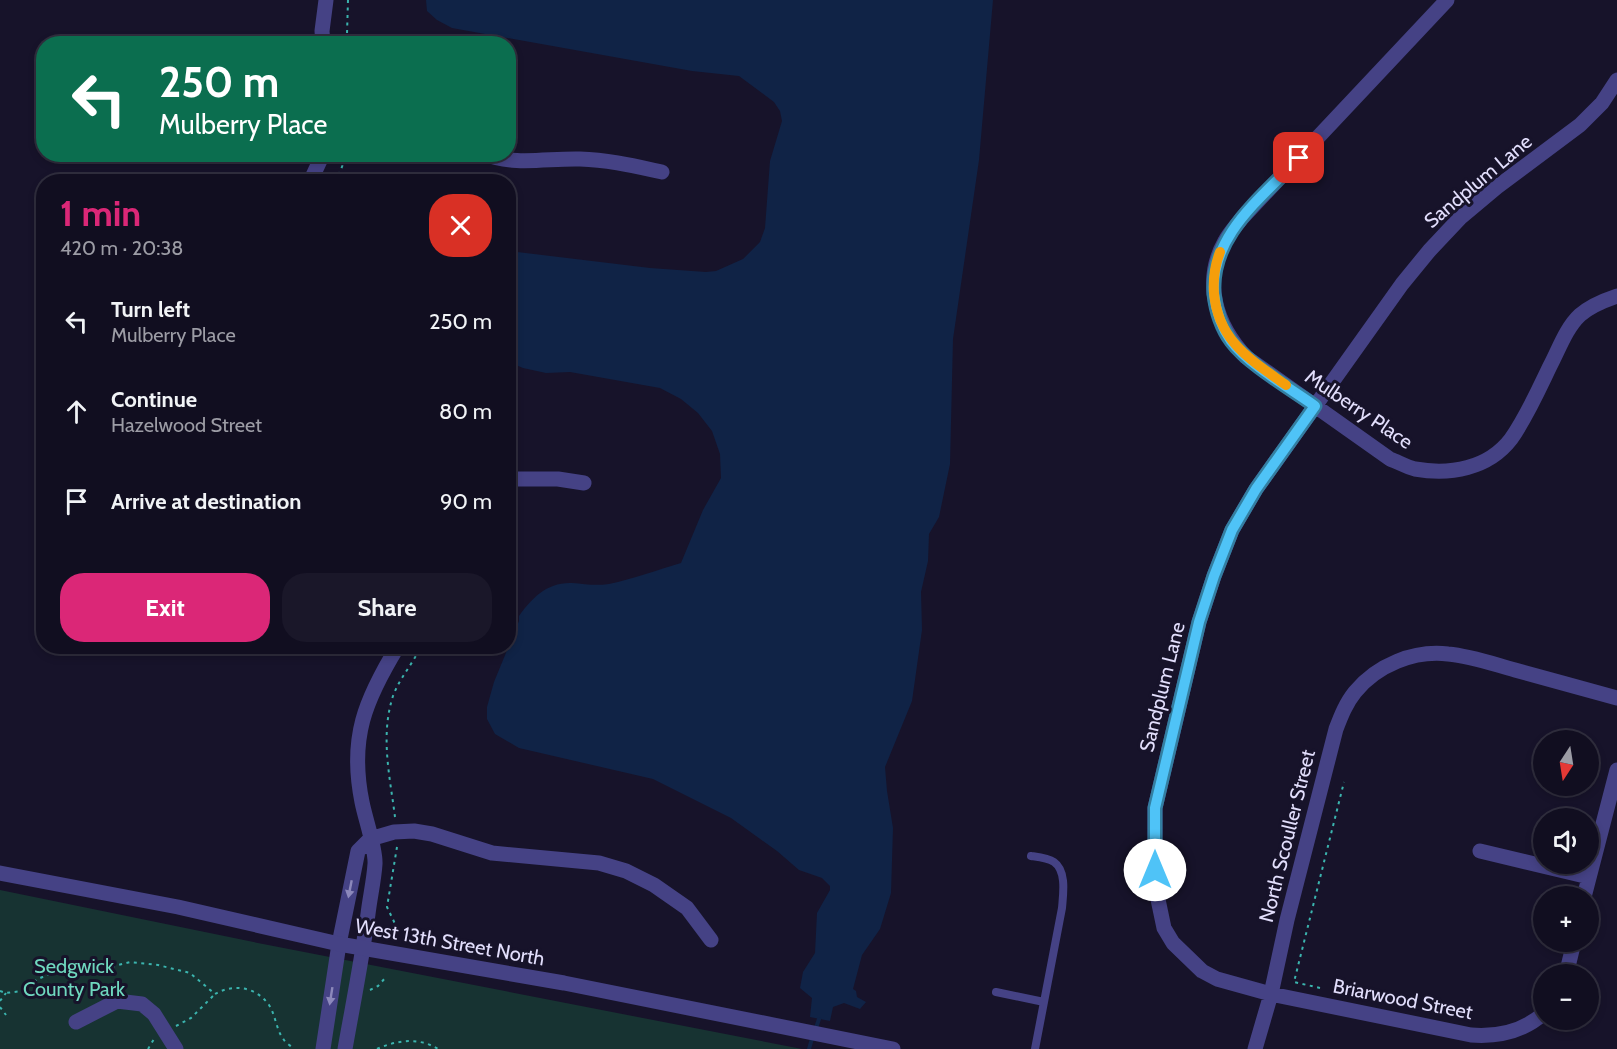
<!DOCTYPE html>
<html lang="en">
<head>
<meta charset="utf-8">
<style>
	:root { --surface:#110e20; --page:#1a1729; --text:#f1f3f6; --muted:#9c9ca5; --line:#302e3e; --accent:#db2777 }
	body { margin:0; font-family:Cabin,sans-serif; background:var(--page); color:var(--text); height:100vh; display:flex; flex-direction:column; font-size:22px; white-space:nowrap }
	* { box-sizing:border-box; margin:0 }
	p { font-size:20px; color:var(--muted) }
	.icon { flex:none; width:33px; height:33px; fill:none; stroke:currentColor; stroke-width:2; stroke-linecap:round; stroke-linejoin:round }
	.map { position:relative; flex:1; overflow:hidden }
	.side { position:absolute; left:36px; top:174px; width:480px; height:480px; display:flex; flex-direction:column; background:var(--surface); border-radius:24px; box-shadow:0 3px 9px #0003,0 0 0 2px var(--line) }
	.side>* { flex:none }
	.guide { position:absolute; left:36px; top:36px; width:480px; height:126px; border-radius:24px; box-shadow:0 3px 9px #0003,0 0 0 2px var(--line); background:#0b6e4f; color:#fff; overflow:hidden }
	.needle { width:39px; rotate:192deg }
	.buttons { position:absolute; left:1533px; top:730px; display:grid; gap:12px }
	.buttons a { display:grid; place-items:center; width:66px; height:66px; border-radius:50%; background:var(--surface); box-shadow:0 3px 9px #0003,0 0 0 2px var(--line); font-size:30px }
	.pin { position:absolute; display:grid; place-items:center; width:51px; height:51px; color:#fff; margin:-26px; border-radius:12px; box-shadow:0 3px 9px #0006 }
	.me { position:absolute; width:66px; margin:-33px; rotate:0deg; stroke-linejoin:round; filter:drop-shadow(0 0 4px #0008) }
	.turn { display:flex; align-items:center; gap:21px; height:126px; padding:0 24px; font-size:27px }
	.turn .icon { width:78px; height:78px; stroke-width:2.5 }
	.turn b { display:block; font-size:42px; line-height:51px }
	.round { display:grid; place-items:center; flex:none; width:63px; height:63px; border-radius:24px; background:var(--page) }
	.summary { display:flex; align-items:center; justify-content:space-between; height:102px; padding:0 24px }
	h1 { font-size:36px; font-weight:800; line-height:45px; color:var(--accent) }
	.button { display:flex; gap:12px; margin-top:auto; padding:12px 24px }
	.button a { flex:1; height:69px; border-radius:24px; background:var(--accent); color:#fff; font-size:24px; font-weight:800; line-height:69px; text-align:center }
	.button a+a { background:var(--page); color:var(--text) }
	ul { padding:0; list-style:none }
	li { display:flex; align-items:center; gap:18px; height:90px; padding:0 24px }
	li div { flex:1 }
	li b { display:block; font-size:22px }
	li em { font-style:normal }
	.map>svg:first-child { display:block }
</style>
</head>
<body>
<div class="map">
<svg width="1617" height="1049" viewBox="0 0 1617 1049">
	<rect width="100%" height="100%" fill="#17132a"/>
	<path fill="#173332" d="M 0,890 L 263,944 L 802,1049 L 0,1049 Z"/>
	<path fill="#102346" d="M 426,0 L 993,0 L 979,160 L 953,339 L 950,464 L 939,517 L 929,534 L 928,561 L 921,592 L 922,630 L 912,701 L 885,767 L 887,791 L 893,828 L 891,893 L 880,929 L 862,955 L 853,989 L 856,991 L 857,997 L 866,1002 L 860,1009 L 844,1003 L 833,1007 L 830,1021 L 810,1017 L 812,998 L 800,988 L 803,972 L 815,953 L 817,913 L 830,890 L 830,886 L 822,878 L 799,870 L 777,851 L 731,818 L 653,779 L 519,748 L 495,734 L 487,719 L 487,707 L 494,682 L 519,621 L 519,616 C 532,598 547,582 572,583 C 585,584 595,586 609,584 C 633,579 657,570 681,563 L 703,510 L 721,478 L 720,454 L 712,431 L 698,413 L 681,399 L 660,388 L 570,372 L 546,373 L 523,368 L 509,362 L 509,251 L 650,268 L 706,272 L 716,271 L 743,259 L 760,242 L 765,228 L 770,161 L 782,121 L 780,111 L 774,102 L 739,76 L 692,71 L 452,28 L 437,20 L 427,11 Z"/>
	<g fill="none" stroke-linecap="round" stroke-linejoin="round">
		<path stroke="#102346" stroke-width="4" d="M 816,1028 L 819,1019
			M 809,1049 L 813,1035"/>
		<path stroke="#3bb4ae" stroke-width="2" stroke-dasharray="3 4.5" stroke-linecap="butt" d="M 348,0 L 347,34 L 349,44
			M 336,182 L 347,154
			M 395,817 C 390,777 380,736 393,696 C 400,677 413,664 421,646
			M 397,847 L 387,907 L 398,930
			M 1320,988 L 1294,982 L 1344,782
			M 370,990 L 378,986 L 386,977
			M 0,991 L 6,993 L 22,991 L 38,979 L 63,968 L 88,973 L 130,962 L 158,965 L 190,973 L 215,994 C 234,983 256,987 269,1005 C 276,1016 276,1030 284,1040 C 286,1043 291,1046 294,1049
			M 0,1001 L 6,993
			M 0,1007 L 6,1015
			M 176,1026 L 191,1018 L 215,994
			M 148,1049 L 154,1039
			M 377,1049 C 397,1040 419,1037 438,1049"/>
		<path stroke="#454285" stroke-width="8" d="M 1031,856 C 1038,857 1048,858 1054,862 C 1067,871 1063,895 1062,908 L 1035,1049
			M 996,992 L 1044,1002"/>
		<path stroke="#454285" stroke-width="15" d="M 1447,0 L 1242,218 C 1236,226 1229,233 1225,241 C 1202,282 1216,325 1246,357 L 1390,459 C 1398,462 1407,467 1415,469 C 1450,475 1488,469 1511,439 C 1527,416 1538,391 1550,366 C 1559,349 1566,328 1580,315 C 1590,306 1605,300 1617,296
			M 323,44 L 322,31 L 326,0
			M 484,154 C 515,166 548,158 580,159 C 609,160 634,166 662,172
			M 310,182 L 323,154
			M 508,479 L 558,479 L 584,483
			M 1480,851 L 1589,877
			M 1584,897 L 1617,770
			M 1566,975 L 1574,942
			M 1544,1013 C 1523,1032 1498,1037 1471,1035 L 1271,994 L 1217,979 L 1202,971 L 1173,943 L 1164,928 L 1155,885 L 1155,808 L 1199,622 L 1214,576 L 1232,530 L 1256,489 L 1402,284 L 1429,251 L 1460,218 L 1497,187 L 1580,125 L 1602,103 L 1617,80
			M 76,1022 L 117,1001 L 142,1004 L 154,1014 L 176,1049
			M 323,1049 L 339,944 L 358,851 L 370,839 L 394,832 L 414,831 L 432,834 L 492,853 L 599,863 L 626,871 L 654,885 L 687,908 L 711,940
			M 345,1049 C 353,1004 362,959 368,914 C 370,897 374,880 375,864 C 376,849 365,818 362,802 C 349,738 365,700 398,646
			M 1255,1049 L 1271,994 L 1287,920 L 1336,729 C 1341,716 1346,703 1355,692 C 1377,665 1414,650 1448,654 C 1471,656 1493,664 1515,670 C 1549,679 1583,689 1617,698"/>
		<path stroke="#454285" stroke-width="15" d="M 0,873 L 178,907 L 339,944 L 564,983 L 893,1049"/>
	</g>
	<defs><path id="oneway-solid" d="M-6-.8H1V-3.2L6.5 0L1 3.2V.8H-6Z" transform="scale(1.5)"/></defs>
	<g fill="#8c88bb">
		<use href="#oneway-solid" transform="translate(350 889) rotate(101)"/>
		<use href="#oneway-solid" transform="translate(331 996) rotate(99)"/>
	</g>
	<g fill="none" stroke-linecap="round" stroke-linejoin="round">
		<defs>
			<path id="route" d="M 1155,870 L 1155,808 L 1199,622 L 1214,576 L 1232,530 L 1256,489 L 1315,406 C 1290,388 1249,365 1231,341 C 1221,327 1216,311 1214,294 C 1210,235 1262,198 1299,158"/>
		</defs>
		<use href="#route" stroke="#337fa1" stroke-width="15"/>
		<use href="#route" stroke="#4fc3f7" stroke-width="10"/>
		<path stroke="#f59e0b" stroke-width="10" d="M 1220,252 C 1215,265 1213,279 1214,293 C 1218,341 1251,360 1286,385"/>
	</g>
	<g text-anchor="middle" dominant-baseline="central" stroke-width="6" stroke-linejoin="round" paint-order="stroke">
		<g font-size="20" fill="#e2defc" stroke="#17132a">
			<text transform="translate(1478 181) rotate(-40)">Sandplum Lane</text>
			<text transform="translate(1359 409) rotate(34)">Mulberry Place</text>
			<text transform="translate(1162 687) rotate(-76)">Sandplum Lane</text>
			<text transform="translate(1287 836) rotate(-76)">North Scouller Street</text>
			<text transform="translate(450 942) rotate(10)">West 13th Street North</text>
			<text transform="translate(1403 999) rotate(11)">Briarwood Street</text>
		</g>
		<g font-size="20" fill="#6fd8bf" stroke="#17132a">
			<text x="74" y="966">Sedgwick<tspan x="74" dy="23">County Park</tspan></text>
		</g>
	</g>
</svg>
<div class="buttons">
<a><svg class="needle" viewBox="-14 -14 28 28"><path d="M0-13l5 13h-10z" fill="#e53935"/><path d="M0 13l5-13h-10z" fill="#9c9ca5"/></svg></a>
<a><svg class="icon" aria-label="sound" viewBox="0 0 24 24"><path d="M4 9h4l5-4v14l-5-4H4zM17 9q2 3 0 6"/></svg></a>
<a>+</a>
<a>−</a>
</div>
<div class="pin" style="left:1299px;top:158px;background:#d93025"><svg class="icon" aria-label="arrive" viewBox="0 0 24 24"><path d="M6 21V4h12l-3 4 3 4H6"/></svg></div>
<svg class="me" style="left:1155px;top:870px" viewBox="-20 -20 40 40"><circle r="19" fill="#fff"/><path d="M0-13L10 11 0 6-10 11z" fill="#4fc3f7"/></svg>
<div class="guide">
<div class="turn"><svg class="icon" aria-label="left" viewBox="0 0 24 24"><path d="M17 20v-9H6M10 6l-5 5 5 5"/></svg><div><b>250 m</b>Mulberry Place</div></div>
</div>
<section class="side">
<div class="summary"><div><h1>1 min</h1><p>420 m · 20:38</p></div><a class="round" style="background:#d93025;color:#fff"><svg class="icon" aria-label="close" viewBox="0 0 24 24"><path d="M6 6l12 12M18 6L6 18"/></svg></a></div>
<ul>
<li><svg class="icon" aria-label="left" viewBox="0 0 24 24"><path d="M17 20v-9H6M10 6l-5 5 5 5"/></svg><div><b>Turn left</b><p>Mulberry Place</p></div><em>250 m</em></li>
<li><svg class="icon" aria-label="ahead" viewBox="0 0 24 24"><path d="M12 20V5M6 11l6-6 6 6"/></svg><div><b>Continue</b><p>Hazelwood Street</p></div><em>80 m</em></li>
<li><svg class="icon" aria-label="arrive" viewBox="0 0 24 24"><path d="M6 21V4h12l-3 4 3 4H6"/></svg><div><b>Arrive at destination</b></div><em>90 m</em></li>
</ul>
<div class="button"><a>Exit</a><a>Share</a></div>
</section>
</div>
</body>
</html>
